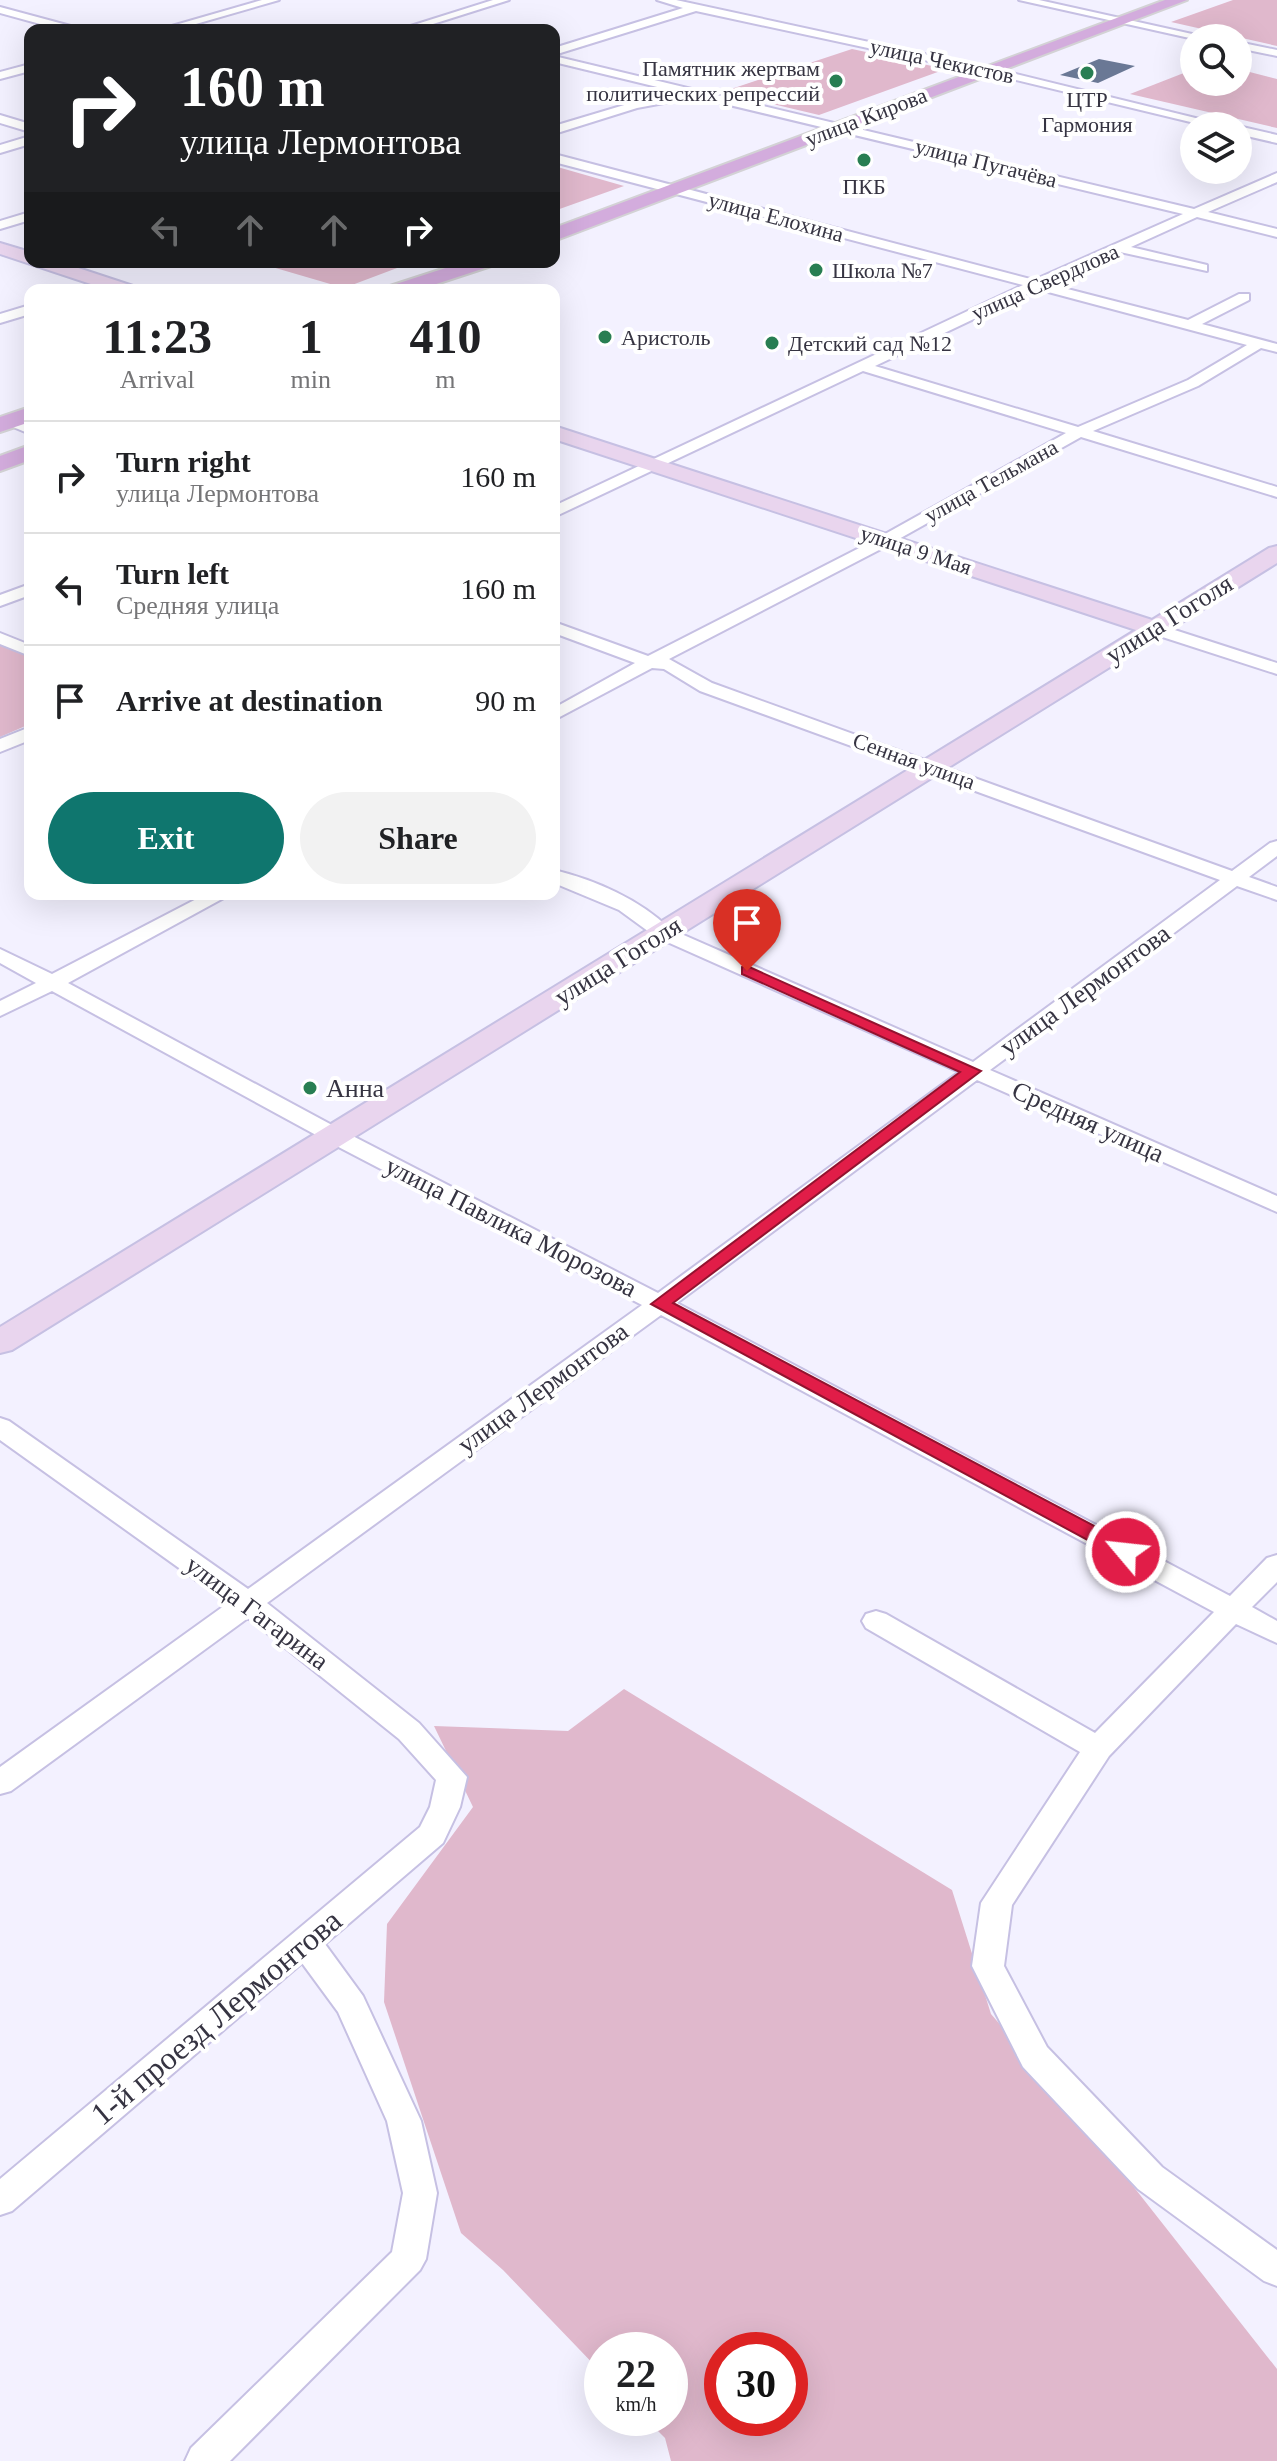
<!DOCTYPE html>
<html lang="en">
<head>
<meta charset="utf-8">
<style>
	:root { --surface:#fff; --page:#f2f2f2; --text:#202124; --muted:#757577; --line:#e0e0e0; --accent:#0f766e }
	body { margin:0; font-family:Georgia,serif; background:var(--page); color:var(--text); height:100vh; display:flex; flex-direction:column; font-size:30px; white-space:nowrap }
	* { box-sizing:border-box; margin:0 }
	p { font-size:26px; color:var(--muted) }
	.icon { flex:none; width:44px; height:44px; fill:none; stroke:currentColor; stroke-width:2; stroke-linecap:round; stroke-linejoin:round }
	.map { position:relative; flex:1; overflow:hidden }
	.drawer { position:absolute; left:24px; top:284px; width:536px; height:616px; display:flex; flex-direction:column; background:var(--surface); border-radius:16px; box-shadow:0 8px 32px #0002 }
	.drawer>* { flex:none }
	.guide { position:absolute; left:24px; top:24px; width:536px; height:244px; border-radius:16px; box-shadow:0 8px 32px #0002; background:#202124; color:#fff; overflow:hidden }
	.buttons { position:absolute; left:1180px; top:24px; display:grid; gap:16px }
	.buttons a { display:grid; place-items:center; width:72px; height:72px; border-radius:50%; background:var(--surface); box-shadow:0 8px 32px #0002; font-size:40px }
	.speed { position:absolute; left:584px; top:2332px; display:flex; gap:16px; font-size:40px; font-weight:700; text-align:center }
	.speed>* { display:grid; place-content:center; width:104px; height:104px; border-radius:50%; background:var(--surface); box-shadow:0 8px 32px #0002; line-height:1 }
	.speed small { font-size:20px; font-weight:400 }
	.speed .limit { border:12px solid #d22; background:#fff; color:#111 }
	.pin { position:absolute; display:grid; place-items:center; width:68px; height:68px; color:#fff; margin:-82px -34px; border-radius:50% 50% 50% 0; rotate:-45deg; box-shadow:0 0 8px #0007 }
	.pin .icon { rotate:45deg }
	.me { position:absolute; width:88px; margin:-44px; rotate:298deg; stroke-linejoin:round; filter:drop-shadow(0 0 6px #0008) }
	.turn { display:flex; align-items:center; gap:28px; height:168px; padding:0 24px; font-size:36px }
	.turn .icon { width:104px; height:104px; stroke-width:2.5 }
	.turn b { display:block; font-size:56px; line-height:68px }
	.lanes { display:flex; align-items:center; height:76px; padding:0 24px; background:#0003; justify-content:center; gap:40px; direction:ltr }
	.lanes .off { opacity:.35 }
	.eta { display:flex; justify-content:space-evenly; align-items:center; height:136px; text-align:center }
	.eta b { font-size:48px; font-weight:700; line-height:56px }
	.action { display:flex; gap:16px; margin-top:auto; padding:16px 24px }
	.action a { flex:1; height:92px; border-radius:48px; background:var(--accent); color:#fff; font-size:32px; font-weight:700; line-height:92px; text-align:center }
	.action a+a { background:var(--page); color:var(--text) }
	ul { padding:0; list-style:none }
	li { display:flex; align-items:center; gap:24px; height:112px; padding:0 24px; border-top:2px solid var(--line) }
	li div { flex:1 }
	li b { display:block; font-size:30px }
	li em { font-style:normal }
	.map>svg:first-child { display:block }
</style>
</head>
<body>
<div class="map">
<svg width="1277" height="2461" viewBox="0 0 1277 2461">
	<rect width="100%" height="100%" fill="#f3f1ff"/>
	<path fill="#e0b8cc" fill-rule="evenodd" d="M 1233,0 L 1277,0 L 1277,46 L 1171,22 Z
		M 852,49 L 946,69 L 819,115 L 722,92 Z
		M 1194,69 L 1194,82 L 1238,82 L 1238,69 L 1277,79 L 1277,128 L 1130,94 Z
		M 554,166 L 624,186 L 554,211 Z
		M 255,262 L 413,262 L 344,288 Z
		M 0,644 L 30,657 L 30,724 L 0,737 Z
		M 624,1689 L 952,1890 L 991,2014 L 1074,2111 L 1277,2369 L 1277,2461 L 671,2461 L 665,2438 L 645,2418 L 670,2418 L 670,2350 L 602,2350 L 602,2373 L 503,2270 L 461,2233 L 384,2002 L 387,1924 L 473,1807 L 434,1726 L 568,1731 ZM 722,2350 L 790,2350 L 790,2418 L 722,2418 Z"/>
	<path fill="#6a7895" d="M 1099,59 L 1135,66 L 1098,83 L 1060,75 Z"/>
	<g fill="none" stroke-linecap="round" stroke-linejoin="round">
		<defs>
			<path id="street" d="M 262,0 L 279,0 L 175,30 L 158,30 Z
				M 493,0 L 509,0 L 414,30 L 398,30 Z
				M 657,0 L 676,0 L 1012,73 L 1228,126 L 1207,126 L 1012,79 L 696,11 L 554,55 L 554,48 L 683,8 Z
				M 1019,0 L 1039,0 L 1210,38 L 1194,39 Z
				M 0,7 L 78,28 L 79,30 L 62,30 L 0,13 Z
				M 1238,42 L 1277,50 L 1277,56 L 1238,48 Z
				M 554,56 L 1194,209 L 1277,173 L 1277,182 L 1208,212 L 1277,229 L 1277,237 L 1197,217 L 1131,247 L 1207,265 L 1207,271 L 1120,252 L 1048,284 L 1188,320 L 1239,294 L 1249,294 L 1249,300 L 1202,324 L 1277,344 L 1277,352 L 1261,348 L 1198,386 L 1093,431 L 1277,487 L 1277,497 L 1081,437 L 881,549 L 669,659 L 712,683 L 1232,871 L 1270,843 L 1277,841 L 1277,856 L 1249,877 L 1277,887 L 1277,900 L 1237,886 L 990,1070 L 1277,1196 L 1277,1212 L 977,1080 L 677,1303 L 1230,1596 L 1267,1558 L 1277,1555 L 1277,1582 L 1252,1607 L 1277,1621 L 1277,1643 L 1236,1624 L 1109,1756 L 1012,1905 L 1004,1966 L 1047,2047 L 1162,2167 L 1277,2250 L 1277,2286 L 1264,2281 L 1138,2189 L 1023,2067 L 972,1966 L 981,1903 L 1080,1752 L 866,1628 L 862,1621 L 866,1614 L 876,1611 L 886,1614 L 1095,1733 L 1214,1612 L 661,1315 L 267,1603 L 419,1723 L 467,1777 L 460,1807 L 443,1843 L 325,1944 L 363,1996 L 421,2121 L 437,2193 L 426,2259 L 420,2270 L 230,2461 L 185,2461 L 191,2448 L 392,2252 L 403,2193 L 387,2121 L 338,2012 L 302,1963 L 12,2211 L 0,2215 L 0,2179 L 420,1827 L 430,1807 L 436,1780 L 399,1739 L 248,1618 L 11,1791 L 0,1794 L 0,1767 L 228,1603 L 0,1440 L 0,1418 L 9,1421 L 248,1589 L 642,1305 L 327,1141 L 52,991 L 0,1016 L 0,1001 L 36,983 L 0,963 L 0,949 L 52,974 L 206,894 L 231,894 L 68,983 L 343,1131 L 658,1293 L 959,1072 L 656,937 L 619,910 L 554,883 L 554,870 C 595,880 639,899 670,929 L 973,1062 L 1220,880 L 700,691 L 664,669 L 652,668 L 554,720 L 554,708 L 635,663 L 554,633 L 554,622 L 648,656 L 869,543 L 1066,433 L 863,371 L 554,517 L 554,506 L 1023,285 L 554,162 L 554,154 L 1034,280 L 1183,214 L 696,97 L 637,108 L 554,134 L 554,126 L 631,103 L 682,93 L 554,62 ZM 1037,289 L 1247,345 L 1188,380 L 1078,427 L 875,366 Z
				M 30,64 L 30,71 L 0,79 L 0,72 Z
				M 0,115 L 30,124 L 30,132 L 0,123 Z
				M 1238,126 L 1277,135 L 1277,143 L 1238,134 Z
				M 30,136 L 30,144 L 0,153 L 0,145 Z
				M 30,212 L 30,220 L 0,229 L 0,221 Z
				M 106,279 L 113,283 C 104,292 90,290 78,290 Z
				M 30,305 L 30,314 L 0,323 L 0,314 Z
				M 11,416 L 30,424 L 30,434 L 6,424 L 6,418 Z
				M 30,584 L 30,595 L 0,606 L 0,595 Z
				M 1153,623 L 1277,663 L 1277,674 L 1147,632 L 1144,628 L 1147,624 Z
				M 0,633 L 30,645 L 30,656 L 0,644 Z
				M 30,727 L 30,740 L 0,752 L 0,739 Z"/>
			<path id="secondary" d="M 0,243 L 30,252 L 30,262 L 60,262 L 133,286 L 136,290 L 109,290 L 0,254 Z
				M 554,426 L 1152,620 L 1269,548 L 1277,546 L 1277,563 L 12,1350 L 0,1353 L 0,1327 L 1136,630 L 554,439 Z"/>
			<path id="primary" d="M 1165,0 L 1187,0 L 554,241 L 554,228 Z
				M 464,262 L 494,262 L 491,266 L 418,290 L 387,290 L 390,286 Z
				M 30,407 L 30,422 L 0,432 L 0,417 Z
				M 30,445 L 30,460 L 0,471 L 0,456 Z"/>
		</defs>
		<use href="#street" stroke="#c6c0e3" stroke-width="4"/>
		<use href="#secondary" stroke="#c6c0e3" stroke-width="4"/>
		<use href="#primary" stroke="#d3d2d5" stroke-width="4"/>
		<use href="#street" fill="#fff" fill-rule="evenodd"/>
		<use href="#secondary" fill="#e9d5ee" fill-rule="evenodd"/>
		<use href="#primary" fill="#d3acdd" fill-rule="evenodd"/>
	</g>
	<path fill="#e11d48" stroke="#92132f" stroke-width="2" d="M 747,966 L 981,1071 L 673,1303 L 1134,1547 L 1137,1552 L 1134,1557 L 1119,1557 L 651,1304 L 960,1072 L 742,974 L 742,967 Z"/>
	<g fill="#287e52" stroke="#fff" stroke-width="3">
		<circle cx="1087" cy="73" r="8"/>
		<circle cx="836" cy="81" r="8"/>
		<circle cx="864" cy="160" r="8"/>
		<circle cx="816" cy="270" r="8"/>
		<circle cx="605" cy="337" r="8"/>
		<circle cx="772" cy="343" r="8"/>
		<circle cx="310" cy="1088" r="8"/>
	</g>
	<g text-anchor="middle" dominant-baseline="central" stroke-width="8" stroke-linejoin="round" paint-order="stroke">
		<g font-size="22" fill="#363442" stroke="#fff">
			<text transform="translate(942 61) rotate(12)">улица Чекистов</text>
			<text transform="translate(866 117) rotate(-21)">улица Кирова</text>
			<text transform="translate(986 163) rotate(14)">улица Пугачёва</text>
			<text transform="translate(776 217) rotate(15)">улица Елохина</text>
			<text transform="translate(1045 282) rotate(-24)">улица Свердлова</text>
			<text transform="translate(991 481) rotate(-29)">улица Тельмана</text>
			<text transform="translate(916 550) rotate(18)">улица 9 Мая</text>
			<text transform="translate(914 761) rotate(20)">Сенная улица</text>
		</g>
		<g font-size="22" fill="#363442" stroke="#fff" text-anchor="start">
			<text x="820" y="68" text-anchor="end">Памятник жертвам<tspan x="820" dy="25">политических репрессий</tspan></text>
			<text x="1087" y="99" text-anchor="middle">ЦТР<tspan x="1087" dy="25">Гармония</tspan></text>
			<text x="864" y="186" text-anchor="middle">ПКБ</text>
			<text x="832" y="270">Школа №7</text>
			<text x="621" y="337">Аристоль</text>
			<text x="788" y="343">Детский сад №12</text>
		</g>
		<g font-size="26" fill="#363442" stroke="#fff">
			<text transform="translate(1169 619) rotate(-32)">улица Гоголя</text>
			<text transform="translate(618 961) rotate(-32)">улица Гоголя</text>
			<text transform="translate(1085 990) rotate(-36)">улица Лермонтова</text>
			<text transform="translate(1088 1122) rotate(24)">Средняя улица</text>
			<text transform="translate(511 1227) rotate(27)">улица Павлика Морозова</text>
			<text transform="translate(543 1388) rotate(-36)">улица Лермонтова</text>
			<text transform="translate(257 1613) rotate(37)">улица Гагарина</text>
		</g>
		<g font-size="26" fill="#363442" stroke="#fff" text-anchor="start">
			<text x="326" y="1088">Анна</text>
		</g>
		<g font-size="32" fill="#363442" stroke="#fff">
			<text transform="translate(216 2017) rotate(-40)">1-й проезд Лермонтова</text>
		</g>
	</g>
</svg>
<div class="buttons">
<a><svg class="icon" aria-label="search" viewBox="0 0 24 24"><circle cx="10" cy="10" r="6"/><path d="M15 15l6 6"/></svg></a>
<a><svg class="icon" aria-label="layers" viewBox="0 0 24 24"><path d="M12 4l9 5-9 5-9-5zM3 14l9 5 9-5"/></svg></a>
</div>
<div class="speed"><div>22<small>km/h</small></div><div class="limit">30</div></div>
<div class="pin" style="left:747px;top:971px;background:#d93025"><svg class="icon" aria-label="arrive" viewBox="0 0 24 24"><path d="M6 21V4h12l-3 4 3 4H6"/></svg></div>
<svg class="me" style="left:1126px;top:1552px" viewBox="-20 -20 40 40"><circle r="17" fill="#e11d48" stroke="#fff" stroke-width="3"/><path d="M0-11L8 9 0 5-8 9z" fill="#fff"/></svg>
<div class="guide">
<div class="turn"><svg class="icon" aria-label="right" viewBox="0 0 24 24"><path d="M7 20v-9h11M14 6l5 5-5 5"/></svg><div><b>160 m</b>улица Лермонтова</div></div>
<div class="lanes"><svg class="icon off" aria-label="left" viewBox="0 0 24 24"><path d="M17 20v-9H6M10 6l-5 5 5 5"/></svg><svg class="icon off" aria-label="ahead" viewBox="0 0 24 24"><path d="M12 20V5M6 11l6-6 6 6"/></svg><svg class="icon off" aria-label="ahead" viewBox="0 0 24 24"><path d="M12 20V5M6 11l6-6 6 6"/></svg><svg class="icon" aria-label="right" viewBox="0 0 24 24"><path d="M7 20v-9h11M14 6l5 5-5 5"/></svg></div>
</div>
<section class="drawer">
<div class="eta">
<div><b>11:23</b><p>Arrival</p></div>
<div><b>1</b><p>min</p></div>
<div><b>410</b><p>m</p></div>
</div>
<ul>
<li><svg class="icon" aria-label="right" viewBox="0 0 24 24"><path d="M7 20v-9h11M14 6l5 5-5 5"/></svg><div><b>Turn right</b><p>улица Лермонтова</p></div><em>160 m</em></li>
<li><svg class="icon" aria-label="left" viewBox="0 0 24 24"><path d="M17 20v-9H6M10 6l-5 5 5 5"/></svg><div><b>Turn left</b><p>Средняя улица</p></div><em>160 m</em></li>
<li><svg class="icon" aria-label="arrive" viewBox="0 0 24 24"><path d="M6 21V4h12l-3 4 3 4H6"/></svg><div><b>Arrive at destination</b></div><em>90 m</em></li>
</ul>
<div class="action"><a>Exit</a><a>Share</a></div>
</section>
</div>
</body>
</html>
